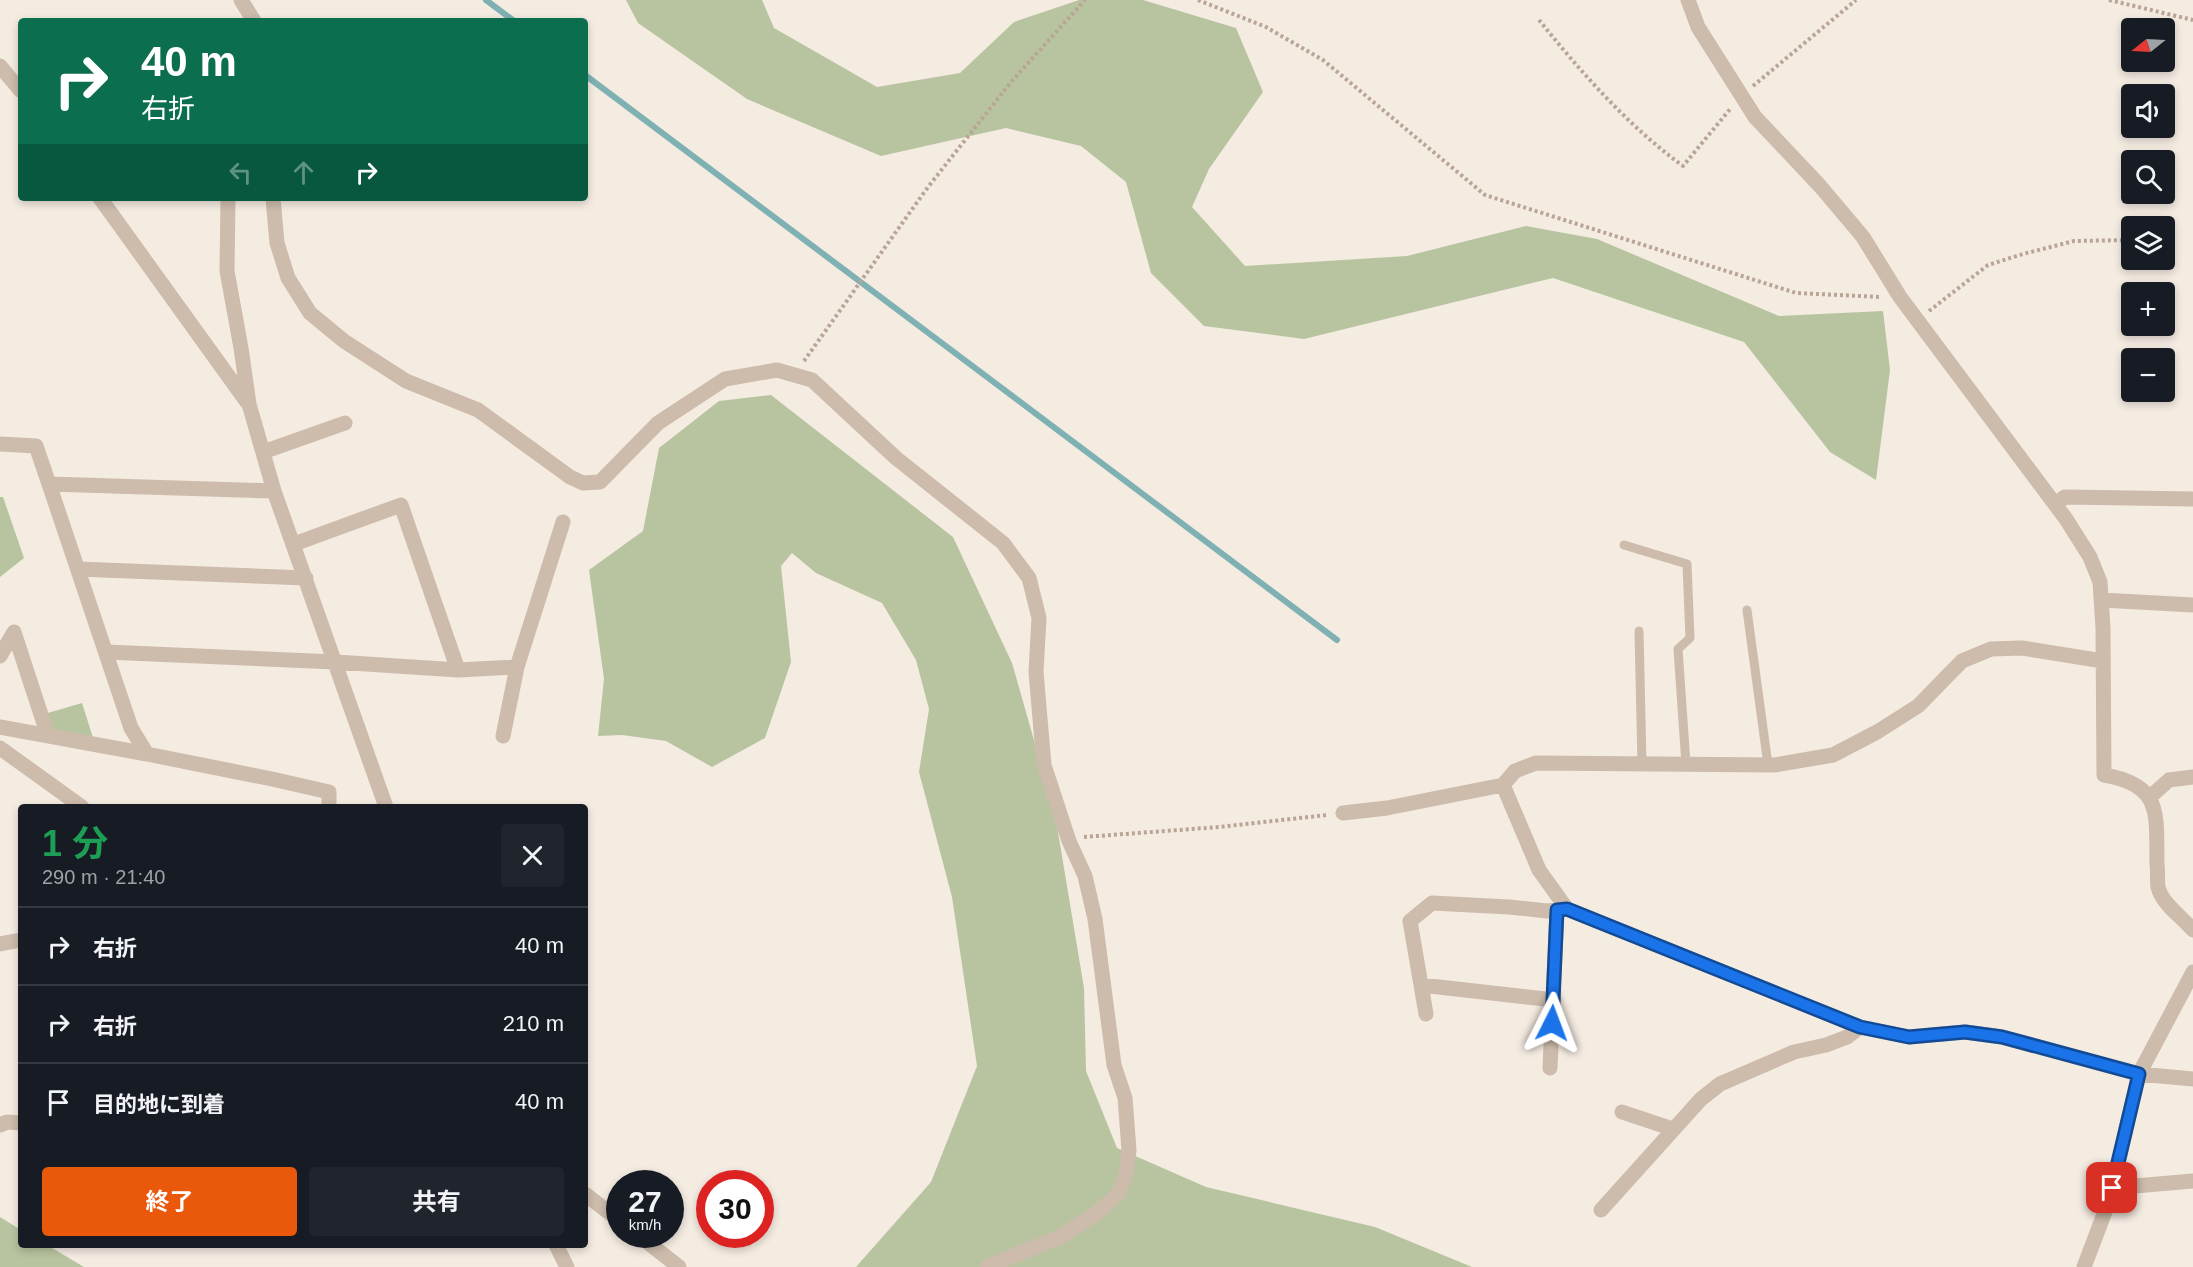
<!DOCTYPE html>
<html lang="ja">
<head>
<meta charset="utf-8">
<style>
	:root { --surface:#171b24; --page:#20242c; --text:#f1f3f6; --muted:#9ea1a6; --line:#363941; --accent:#ea580c }
	body { margin:0; font-family:Arial,"Noto Sans JP",sans-serif; background:var(--page); color:var(--text); height:100vh; display:flex; flex-direction:column; font-size:22px; white-space:nowrap }
	* { box-sizing:border-box; margin:0 }
	p { font-size:20px; color:var(--muted) }
	.icon { flex:none; width:33px; height:33px; fill:none; stroke:currentColor; stroke-width:2; stroke-linecap:round; stroke-linejoin:round }
	.map { position:relative; flex:1; overflow:hidden }
	.details { position:absolute; left:18px; top:804px; width:570px; height:444px; display:flex; flex-direction:column; background:var(--surface); border-radius:6px; box-shadow:0 3px 9px #0003 }
	.details>* { flex:none }
	.top-card { position:absolute; left:18px; top:18px; width:570px; height:183px; border-radius:6px; box-shadow:0 3px 9px #0003; background:#0b6e4f; color:#fff; overflow:hidden }
	.needle { width:39px; rotate:252deg }
	.fabs { position:absolute; left:2121px; top:18px; display:grid; gap:12px }
	.fabs a { display:grid; place-items:center; width:54px; height:54px; border-radius:6px; background:var(--surface); box-shadow:0 3px 9px #0003; font-size:30px }
	.speed { position:absolute; left:606px; top:1170px; display:flex; gap:12px; font-size:30px; font-weight:700; text-align:center }
	.speed>* { display:grid; place-content:center; width:78px; height:78px; border-radius:50%; background:var(--surface); box-shadow:0 3px 9px #0003; line-height:1 }
	.speed small { font-size:15px; font-weight:400 }
	.speed .limit { border:9px solid #d22; background:#fff; color:#111 }
	.pin { position:absolute; display:grid; place-items:center; width:51px; height:51px; color:#fff; margin:-26px; border-radius:12px; box-shadow:0 3px 9px #0006 }
	.me { position:absolute; width:66px; margin:-33px; rotate:3deg; stroke-linejoin:round; filter:drop-shadow(0 0 4px #0008) }
	.turn { display:flex; align-items:center; gap:21px; height:126px; padding:0 24px; font-size:27px }
	.turn .icon { width:78px; height:78px; stroke-width:2.5 }
	.turn b { display:block; font-size:42px; line-height:51px }
	.lanes { display:flex; align-items:center; height:57px; padding:0 24px; background:#0003; justify-content:center; gap:30px; direction:ltr }
	.lanes .off { opacity:.35 }
	.round { display:grid; place-items:center; flex:none; width:63px; height:63px; border-radius:6px; background:var(--page) }
	.headline { display:flex; align-items:center; justify-content:space-between; height:102px; padding:0 24px }
	h1 { font-size:36px; font-weight:700; line-height:45px; color:#1e9e55 }
	.action { display:flex; gap:12px; margin-top:auto; padding:12px 24px }
	.action a { flex:1; height:69px; border-radius:6px; background:var(--accent); color:#fff; font-size:24px; font-weight:700; line-height:69px; text-align:center }
	.action a+a { background:var(--page); color:var(--text) }
	ul { padding:0; list-style:none }
	li { display:flex; align-items:center; gap:18px; height:78px; padding:0 24px; border-top:2px solid var(--line) }
	li div { flex:1 }
	li b { display:block; font-size:22px }
	li em { font-style:normal }
	.map>svg:first-child { display:block }
</style>
</head>
<body>
<div class="map">
<svg width="2193" height="1267" viewBox="0 0 2193 1267">
	<rect width="100%" height="100%" fill="#f4ebe1"/>
	<path fill="#b8c4a0" d="M 626,0 L 762,0 L 774,28 L 877,87 L 960,73 L 1014,22 L 1079,0 L 1143,0 L 1236,28 L 1263,92 L 1209,169 L 1192,207 L 1245,266 L 1407,256 L 1526,226 L 1597,239 L 1779,316 L 1883,311 L 1890,370 L 1876,480 L 1830,452 L 1744,342 L 1553,278 L 1304,339 L 1204,326 L 1151,273 L 1126,182 L 1081,146 L 1006,128 L 881,156 L 747,99 L 638,23 Z
		M 771,395 L 953,537 L 1012,663 L 1055,814 L 1084,988 L 1086,1071 L 1117,1148 L 1206,1187 L 1375,1227 L 1472,1267 L 856,1267 L 931,1182 L 977,1066 L 952,897 L 919,772 L 929,709 L 916,660 L 882,603 L 816,573 L 792,553 L 781,566 L 791,662 L 765,738 L 712,767 L 666,741 L 622,735 L 598,736 L 604,679 L 589,570 L 643,531 L 659,448 L 719,401 Z
		M 0,497 L 3,497 L 24,558 L 0,577 Z
		M 82,703 L 95,744 L 48,736 L 41,715 Z
		M 0,1217 L 21,1230 L 21,1245 L 47,1245 L 84,1267 L 0,1267 Z"/>
	<g fill="none" stroke-linecap="round" stroke-linejoin="round">
		<path stroke="#7fb0b2" stroke-width="6" d="M 486,0 L 514,21
			M 585,75 L 1337,640"/>
		<path stroke="#b9a596" stroke-width="4" stroke-dasharray="3 3" stroke-linecap="butt" d="M 1198,0 L 1266,27 L 1323,60 L 1485,195 L 1796,293 L 1881,297
			M 2109,0 L 2193,20
			M 1539,20 C 1581,72 1628,126 1683,166 L 1731,108
			M 1753,86 L 1856,0
			M 1929,311 L 1988,265 L 2023,254 L 2074,241 L 2132,240
			M 804,361 L 928,187 L 1011,82 L 1085,0
			M 1084,837 L 1219,827 L 1327,815"/>
		<path stroke="#cdbbac" stroke-width="9" d="M 1624,545 L 1687,564 L 1690,638 L 1678,649 L 1686,764
			M 1747,610 L 1768,765
			M 1639,631 L 1642,764"/>
		<path stroke="#cdbbac" stroke-width="15" d="M 241,0 L 254,21
			M 1688,0 L 1698,27 L 1755,117 L 1820,186 L 1863,237 L 1900,297 L 2066,519 L 2090,557 L 2100,582 L 2103,628 L 2104,775 C 2163,785 2156,814 2157,864 C 2158,871 2157,880 2158,887 C 2162,904 2182,917 2193,930
			M 0,66 L 21,91
			M 100,198 L 247,402
			M 228,198 L 227,271 L 241,348 L 249,404 L 274,491 L 386,807
			M 273,198 L 277,243 L 288,278 L 310,313 L 344,341 L 406,381 L 478,410 L 570,477 L 583,483 L 600,482 L 658,423 L 725,379 L 777,370 L 812,380 L 896,458 L 1003,543 L 1029,578 L 1039,618 L 1036,672 L 1044,765 L 1069,841 L 1085,876 L 1095,919 L 1114,1065 L 1125,1098 L 1129,1150 L 1126,1175 L 1118,1194 L 1098,1212 L 1062,1236 L 987,1267
			M 0,444 L 36,446 L 49,484
			M 263,452 L 345,423
			M 274,491 L 49,484 L 131,728 L 147,754 L 272,779 L 329,792 L 329,807
			M 2055,504 L 2065,497 L 2193,499
			M 294,544 L 401,505 L 458,670
			M 78,569 L 306,578
			M 2101,600 L 2193,605
			M 106,652 L 336,662 L 458,670 L 517,667
			M 0,656 L 14,632 L 48,736
			M 0,727 L 147,754
			M 503,736 L 517,667 L 563,522
			M 0,748 L 82,807
			M 2150,797 L 2169,780 L 2193,777
			M 1343,813 L 1387,808 L 1503,785
			M 1567,909 L 1539,870 L 1503,785 L 1515,771 L 1536,763 L 1775,765 L 1833,755 L 1877,732 L 1918,706 L 1962,661 L 1991,649 L 2022,648 L 2103,661
			M 0,944 L 21,940
			M 1421,985 L 1554,1000
			M 1426,1014 L 1410,921 L 1432,903 L 1509,907 L 1547,911 L 1567,909 L 1860,1027 L 1909,1037 L 1965,1032 L 2002,1037 L 2139,1074 L 2193,1079
			M 1550,1068 L 1557,910
			M 1622,1112 L 1673,1129
			M 0,1125 L 7,1122 L 21,1123
			M 2112,1188 L 2193,1181
			M 585,1194 L 620,1221
			M 1601,1210 L 1701,1099 L 1720,1084 L 1794,1052 L 1826,1045 L 1847,1037 L 1860,1027
			M 637,1234 L 679,1267
			M 556,1245 L 567,1267
			M 2084,1267 L 2109,1201 L 2139,1074 L 2193,972"/>
	</g>
	<g fill="none" stroke-linecap="round" stroke-linejoin="round">
		<defs>
			<path id="route" d="M 1552,1023 L 1557,910 L 1567,909 L 1860,1027 L 1909,1037 L 1965,1032 L 2002,1037 L 2139,1074 L 2112,1188"/>
		</defs>
		<use href="#route" stroke="#114b97" stroke-width="15"/>
		<use href="#route" stroke="#1a73e8" stroke-width="10"/>
	</g>
</svg>
<div class="fabs">
<a><svg class="needle" viewBox="-14 -14 28 28"><path d="M0-13l5 13h-10z" fill="#e53935"/><path d="M0 13l5-13h-10z" fill="#9ea1a6"/></svg></a>
<a><svg class="icon" aria-label="sound" viewBox="0 0 24 24"><path d="M4 9h4l5-4v14l-5-4H4zM17 9q2 3 0 6"/></svg></a>
<a><svg class="icon" aria-label="search" viewBox="0 0 24 24"><circle cx="10" cy="10" r="6"/><path d="M15 15l6 6"/></svg></a>
<a><svg class="icon" aria-label="layers" viewBox="0 0 24 24"><path d="M12 4l9 5-9 5-9-5zM3 14l9 5 9-5"/></svg></a>
<a>+</a>
<a>−</a>
</div>
<div class="speed"><div>27<small>km/h</small></div><div class="limit">30</div></div>
<div class="pin" style="left:2112px;top:1188px;background:#d93025"><svg class="icon" aria-label="arrive" viewBox="0 0 24 24"><path d="M6 21V4h12l-3 4 3 4H6"/></svg></div>
<svg class="me" style="left:1552px;top:1023px" viewBox="-20 -20 40 40"><path d="M0-17L14 15 0 8-14 15z" fill="#1a73e8" stroke="#fff" stroke-width="4"/></svg>
<div class="top-card">
<div class="turn"><svg class="icon" aria-label="right" viewBox="0 0 24 24"><path d="M7 20v-9h11M14 6l5 5-5 5"/></svg><div><b>40 m</b>右折</div></div>
<div class="lanes"><svg class="icon off" aria-label="left" viewBox="0 0 24 24"><path d="M17 20v-9H6M10 6l-5 5 5 5"/></svg><svg class="icon off" aria-label="ahead" viewBox="0 0 24 24"><path d="M12 20V5M6 11l6-6 6 6"/></svg><svg class="icon" aria-label="right" viewBox="0 0 24 24"><path d="M7 20v-9h11M14 6l5 5-5 5"/></svg></div>
</div>
<section class="details">
<div class="headline"><div><h1>1 分</h1><p>290 m · 21:40</p></div><a class="round"><svg class="icon" aria-label="close" viewBox="0 0 24 24"><path d="M6 6l12 12M18 6L6 18"/></svg></a></div>
<ul>
<li><svg class="icon" aria-label="right" viewBox="0 0 24 24"><path d="M7 20v-9h11M14 6l5 5-5 5"/></svg><div><b>右折</b></div><em>40 m</em></li>
<li><svg class="icon" aria-label="right" viewBox="0 0 24 24"><path d="M7 20v-9h11M14 6l5 5-5 5"/></svg><div><b>右折</b></div><em>210 m</em></li>
<li><svg class="icon" aria-label="arrive" viewBox="0 0 24 24"><path d="M6 21V4h12l-3 4 3 4H6"/></svg><div><b>目的地に到着</b></div><em>40 m</em></li>
</ul>
<div class="action"><a>終了</a><a>共有</a></div>
</section>
</div>
</body>
</html>
